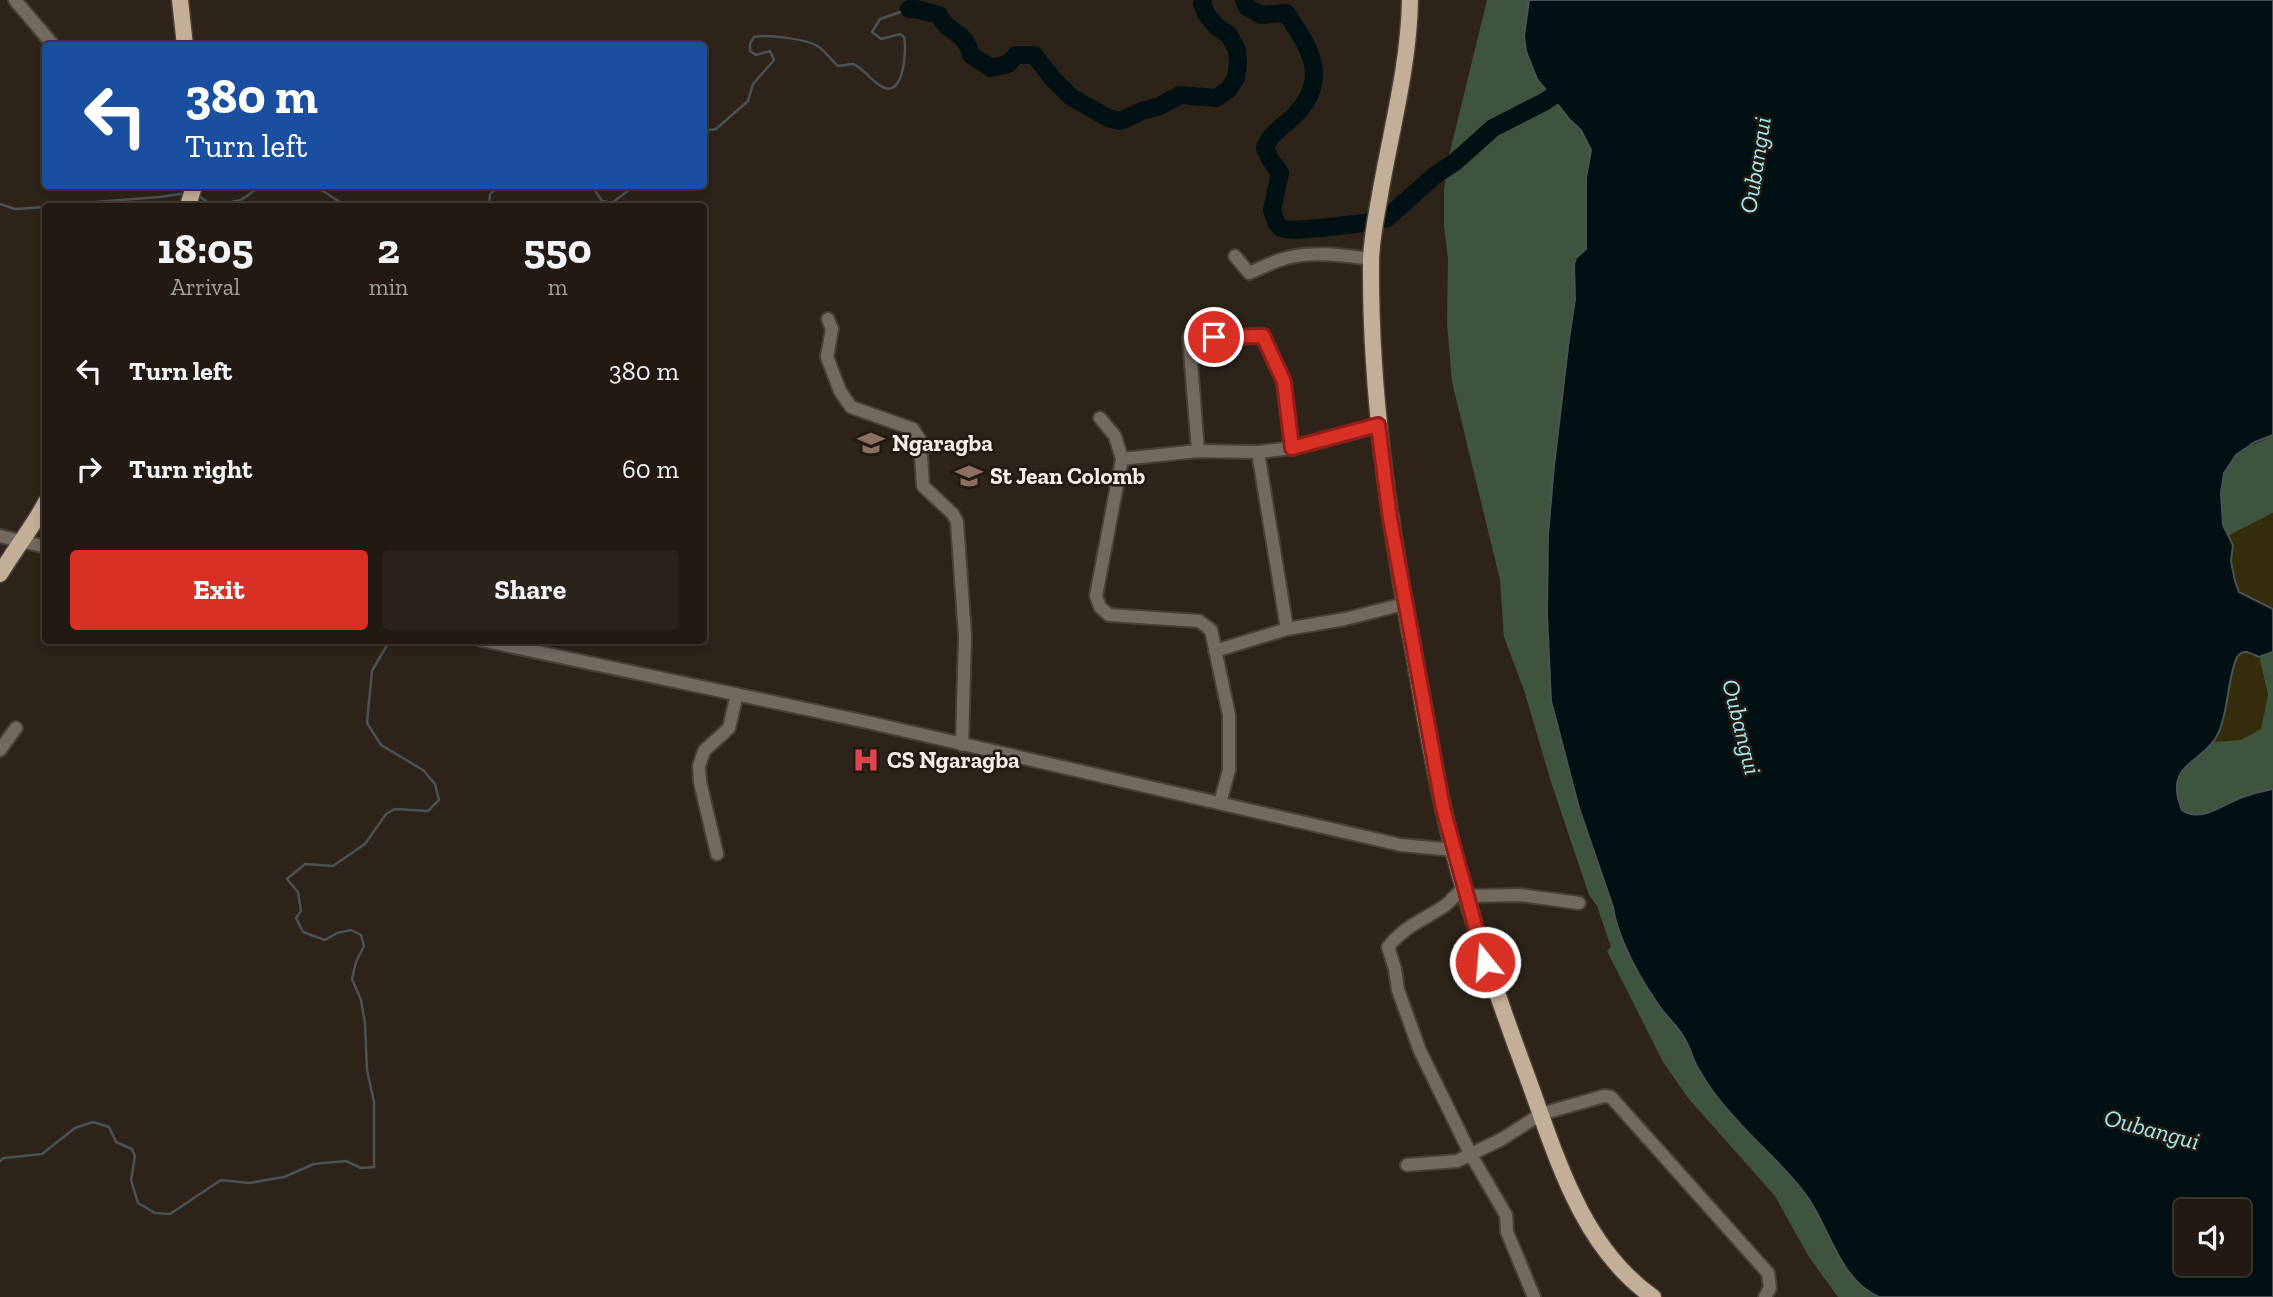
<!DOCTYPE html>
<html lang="en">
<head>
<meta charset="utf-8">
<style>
	:root { --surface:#221a12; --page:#2a231b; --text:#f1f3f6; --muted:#a2a19f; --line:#3f3832; --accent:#d93025 }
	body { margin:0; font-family:"Zilla Slab",serif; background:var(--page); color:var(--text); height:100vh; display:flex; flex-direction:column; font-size:26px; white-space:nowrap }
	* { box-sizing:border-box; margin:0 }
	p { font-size:23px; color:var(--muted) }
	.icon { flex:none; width:38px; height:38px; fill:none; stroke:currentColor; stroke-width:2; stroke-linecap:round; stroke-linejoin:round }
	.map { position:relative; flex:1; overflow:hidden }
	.sheet { position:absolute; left:42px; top:203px; width:665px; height:441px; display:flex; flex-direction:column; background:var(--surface); border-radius:7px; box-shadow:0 4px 10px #0003,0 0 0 2px var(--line) }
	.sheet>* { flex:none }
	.banner { position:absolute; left:42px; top:42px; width:665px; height:147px; border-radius:7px; box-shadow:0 4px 10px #0003,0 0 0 2px var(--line); background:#1a4fa0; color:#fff; overflow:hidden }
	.buttons { position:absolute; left:2174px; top:1199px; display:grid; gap:14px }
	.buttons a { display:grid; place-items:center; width:77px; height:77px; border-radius:7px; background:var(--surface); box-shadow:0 4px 10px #0003,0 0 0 2px var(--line); font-size:35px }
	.pin { position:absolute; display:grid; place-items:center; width:60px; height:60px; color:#fff; margin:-30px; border:4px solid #fff; border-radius:50%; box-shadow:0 2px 7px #0007 }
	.me { position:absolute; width:77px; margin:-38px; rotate:343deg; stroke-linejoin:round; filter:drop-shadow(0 0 5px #0008) }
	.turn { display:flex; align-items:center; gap:24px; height:147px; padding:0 28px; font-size:32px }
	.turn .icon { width:91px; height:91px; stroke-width:2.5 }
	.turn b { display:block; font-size:49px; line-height:60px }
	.eta { display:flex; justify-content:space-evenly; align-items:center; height:119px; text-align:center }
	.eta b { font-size:42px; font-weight:700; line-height:49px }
	.action { display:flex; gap:14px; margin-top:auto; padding:14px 28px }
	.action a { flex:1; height:80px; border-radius:7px; background:var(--accent); color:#fff; font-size:28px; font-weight:700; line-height:80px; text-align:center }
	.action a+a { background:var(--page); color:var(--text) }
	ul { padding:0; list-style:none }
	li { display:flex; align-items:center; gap:21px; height:98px; padding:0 28px }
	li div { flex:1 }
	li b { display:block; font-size:26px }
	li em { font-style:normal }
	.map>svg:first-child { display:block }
</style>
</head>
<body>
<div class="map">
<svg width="2273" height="1297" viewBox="0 0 2273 1297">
	<rect width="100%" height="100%" fill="#2d2318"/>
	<path fill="#3f543e" d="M 1487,0 L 1529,0 L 1524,36 L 1526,51 L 1537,79 L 1570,120 L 1581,130 L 1591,150 L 1586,178 L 1586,249 L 1576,258 L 1573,319 L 1569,339 L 1548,535 L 1547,615 L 1551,701 L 1579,808 L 1613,907 L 1616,924 L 1626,948 L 1684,1037 L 1697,1068 L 1733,1116 L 1791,1175 L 1804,1192 L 1815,1208 L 1827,1235 L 1844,1264 L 1874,1295 L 1879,1297 L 1838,1297 L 1809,1257 L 1775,1196 L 1688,1098 L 1663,1062 L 1607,951 L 1611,947 L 1597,906 L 1589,895 L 1551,782 L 1525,693 L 1504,637 L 1500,580 L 1452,382 L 1447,323 L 1448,259 L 1444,226 L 1444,190 L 1447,164 Z
		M 2273,435 L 2273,513 L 2228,536 C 2216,512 2216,471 2239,453 C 2249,445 2262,442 2273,435 Z
		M 2273,652 L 2273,789 C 2262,791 2251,794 2241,798 C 2227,803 2212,815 2195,815 C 2174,815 2174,786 2182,772 C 2185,766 2209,744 2214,742 C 2220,739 2234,740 2241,740 L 2268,695 L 2259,657 Z"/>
	<path fill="#342c0b" d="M 2273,513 L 2273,609 L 2239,592 C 2235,583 2233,574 2231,564 C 2230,553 2233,546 2228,536 Z
		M 2246,651 L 2259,657 L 2268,695 L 2261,729 L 2241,740 L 2214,742 L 2224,718 L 2235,661 L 2241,652 Z"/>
	<path fill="#001013" stroke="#4a5353" stroke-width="2" fill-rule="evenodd" d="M 1529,0 L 2273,0 L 2273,435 L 2255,442 L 2236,455 L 2224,473 L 2221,493 L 2223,525 L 2233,545 L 2231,561 L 2235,581 L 2239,592 L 2273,609 L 2273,652 L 2259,657 C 2250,653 2244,648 2237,657 C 2227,680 2229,708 2219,732 C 2205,764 2162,762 2182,810 C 2200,823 2223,805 2240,798 C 2251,794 2262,791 2273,789 L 2273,1297 L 1879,1297 C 1838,1279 1830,1227 1806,1195 C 1785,1166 1757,1144 1734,1117 C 1721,1103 1708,1086 1699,1070 C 1692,1060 1691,1047 1683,1036 C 1678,1027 1670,1020 1663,1011 C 1643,984 1618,941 1613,907 L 1579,808 L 1551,701 L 1547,615 L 1548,535 L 1554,466 L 1569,339 L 1575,299 L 1574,264 L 1576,258 L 1586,249 L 1586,178 L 1591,150 L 1581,130 L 1570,120 L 1537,79 L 1526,51 L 1524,36 ZM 2186,1211 L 2238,1211 L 2238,1264 L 2186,1264 Z"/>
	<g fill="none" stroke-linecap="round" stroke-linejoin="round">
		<path stroke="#4a5353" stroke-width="2.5" d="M 704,131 L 716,129 L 748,101 L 753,84 L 774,60 L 770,51 L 756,55 L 750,51 L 750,44 L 754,37 C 766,34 808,39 819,47 C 826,52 831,60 838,66 L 853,64 C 865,69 873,84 885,88 C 904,95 907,48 904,37 L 900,34 L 881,39 L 872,32 L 880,19 L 909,9
			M 315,186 L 346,206
			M 592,186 L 602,201 L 612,203 L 634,186
			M 198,195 L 212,206
			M 0,204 L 15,209 L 46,207
			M 46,206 L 159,197 L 186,193
			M 213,206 L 241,200 L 261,186
			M 489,206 L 490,194 L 500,186
			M 0,1161 L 4,1158 L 42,1154 L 75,1128 L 93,1122 L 109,1127 L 116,1142 L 132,1149 L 135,1156 L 131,1180 L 138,1203 L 155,1213 L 170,1214 L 221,1180 L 249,1183 L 284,1177 L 314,1164 L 346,1161 L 361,1168 L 374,1167 L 374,1102 L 367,1070 L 365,1024 L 361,1000 L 352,979 L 356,962 L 364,946 L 361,935 L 351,930 L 337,933 L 325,940 L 303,932 L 296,918 L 301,911 L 298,892 L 287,879 L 305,864 L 333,866 L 365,844 L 386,814 L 395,809 L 428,811 L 439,800 L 435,784 L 423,770 L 381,745 L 367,723 L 372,671 L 390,640"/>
		<path stroke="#001013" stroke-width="18" d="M 1244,0 L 1247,7 L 1261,15 L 1286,13 C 1310,48 1331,79 1294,116 C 1283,127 1270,133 1265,148 L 1270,159 L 1280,173 L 1272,210 L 1276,222 L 1281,228 L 1292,230 L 1320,228 L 1364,223 L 1387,218 L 1434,176 L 1455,162 L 1493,128 L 1544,102 L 1571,84
			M 909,9 L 916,9 L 939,15 C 949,36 964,28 971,55 L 991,68 L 1008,64 L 1016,55 L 1034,55 L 1053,79 L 1071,97 L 1108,118 L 1120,121 L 1142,111 L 1160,106 L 1180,95 L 1216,98 L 1228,90 L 1236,78 L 1238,63 L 1237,50 L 1229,35 L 1217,27 L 1206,14 L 1202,4 L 1203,0"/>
		<defs>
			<path id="minor" d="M 15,0 L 54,46
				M 1235,256 L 1249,273 C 1259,269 1270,263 1280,260 C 1307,250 1343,255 1371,259
				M 828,319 L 832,329 L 827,357 L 840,391 L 851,407 L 913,429 L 920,440 L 923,486 L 953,514 L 957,522 L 965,636 L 962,745
				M 1100,418 L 1115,436 L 1122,459 L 1096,596 L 1100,607 L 1109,615 L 1199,621 L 1211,630 L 1229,715 L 1229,770 L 1220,803
				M 1198,451 L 1189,337 L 1263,336 L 1284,382 L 1292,448
				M 1258,452 L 1287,629
				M 1122,459 L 1198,451 L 1258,452 L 1292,448 L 1378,425
				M 0,536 L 46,547
				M 481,640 L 867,722 L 1401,845 L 1453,850
				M 1215,651 L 1287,629 L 1345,619 L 1404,604
				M 0,750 L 16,728
				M 717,854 L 700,782 L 699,766 L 704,751 L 729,728 L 737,694
				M 1464,890 C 1454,894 1451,902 1443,907 C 1421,921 1405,926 1388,947 L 1395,969 L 1398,990 L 1420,1051 L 1471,1155 L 1506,1215 L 1507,1232 L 1534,1297
				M 1466,896 L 1520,895 L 1579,903
				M 1407,1165 L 1457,1161 L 1502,1139 L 1541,1114 L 1604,1096 L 1611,1097 L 1768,1273 L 1770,1288 L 1765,1297"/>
			<path id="major" d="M 180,0 L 185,46
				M 1410,0 C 1409,63 1392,127 1381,189 C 1377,213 1371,238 1371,263 C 1370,393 1389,521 1413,649 C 1425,716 1436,783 1453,849 C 1473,927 1499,1001 1527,1076 C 1556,1155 1581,1247 1653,1297
				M 188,206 L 194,186
				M 0,574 C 15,549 33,527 46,502"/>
		</defs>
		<use href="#minor" stroke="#494035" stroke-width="16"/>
		<use href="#major" stroke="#494035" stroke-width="19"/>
		<use href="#minor" stroke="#73695f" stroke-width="12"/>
		<use href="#major" stroke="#c3ae98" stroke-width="16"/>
	</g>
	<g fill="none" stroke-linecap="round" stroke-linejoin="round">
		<defs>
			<path id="route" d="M 1214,337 L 1263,336 L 1284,382 L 1292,448 L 1378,425 L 1390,518 L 1443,808 L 1485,962"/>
		</defs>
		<use href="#route" stroke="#8d1f18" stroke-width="18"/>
		<use href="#route" stroke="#d93025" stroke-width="12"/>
	</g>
	<defs>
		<symbol id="school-bare" viewBox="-9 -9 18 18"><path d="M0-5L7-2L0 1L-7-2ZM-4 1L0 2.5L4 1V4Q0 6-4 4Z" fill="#8d6e63" stroke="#231a0f" stroke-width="2.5" paint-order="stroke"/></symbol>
		<symbol id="hospital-bare" viewBox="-9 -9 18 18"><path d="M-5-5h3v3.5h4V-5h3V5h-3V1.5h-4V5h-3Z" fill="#e0444e" stroke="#231a0f" stroke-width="2.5" paint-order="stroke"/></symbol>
	</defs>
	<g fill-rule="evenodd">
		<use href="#school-bare" x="852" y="424" width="38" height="38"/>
		<use href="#school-bare" x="950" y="457" width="38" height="38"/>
		<use href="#hospital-bare" x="847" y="741" width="38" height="38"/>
	</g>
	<g text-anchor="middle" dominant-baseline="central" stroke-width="5" stroke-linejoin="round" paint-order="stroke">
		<g font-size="23" font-weight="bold" fill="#f6efe8" stroke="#231a0f" text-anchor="start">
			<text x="892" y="443">Ngaragba</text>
			<text x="990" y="476">St Jean Colomb</text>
			<text x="887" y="760">CS Ngaragba</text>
		</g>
		<g font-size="24" font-style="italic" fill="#a0ebf7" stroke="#231a0f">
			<text transform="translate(1755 165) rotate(-81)">Oubangui</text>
			<text transform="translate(1742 727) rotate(76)">Oubangui</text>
			<text transform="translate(2152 1129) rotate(15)">Oubangui</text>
		</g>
	</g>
</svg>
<div class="buttons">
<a><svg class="icon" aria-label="sound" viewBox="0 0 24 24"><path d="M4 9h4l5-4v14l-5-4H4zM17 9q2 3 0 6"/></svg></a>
</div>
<div class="pin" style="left:1214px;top:337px;background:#d93025"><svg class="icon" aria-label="arrive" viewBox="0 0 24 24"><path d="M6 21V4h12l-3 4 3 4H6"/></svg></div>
<svg class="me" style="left:1485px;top:962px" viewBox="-20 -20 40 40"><circle r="17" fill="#d93025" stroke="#fff" stroke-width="3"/><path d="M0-11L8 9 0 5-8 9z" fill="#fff"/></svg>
<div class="banner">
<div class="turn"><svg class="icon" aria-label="left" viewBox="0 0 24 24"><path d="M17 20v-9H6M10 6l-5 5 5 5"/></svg><div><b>380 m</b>Turn left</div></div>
</div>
<section class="sheet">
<div class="eta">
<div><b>18:05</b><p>Arrival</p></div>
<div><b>2</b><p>min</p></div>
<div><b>550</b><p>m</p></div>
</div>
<ul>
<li><svg class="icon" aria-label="left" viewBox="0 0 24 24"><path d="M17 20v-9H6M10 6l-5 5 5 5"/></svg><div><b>Turn left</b></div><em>380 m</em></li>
<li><svg class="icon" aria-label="right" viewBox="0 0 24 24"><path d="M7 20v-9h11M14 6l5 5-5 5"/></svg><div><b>Turn right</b></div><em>60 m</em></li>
</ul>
<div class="action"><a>Exit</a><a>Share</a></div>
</section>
</div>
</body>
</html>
